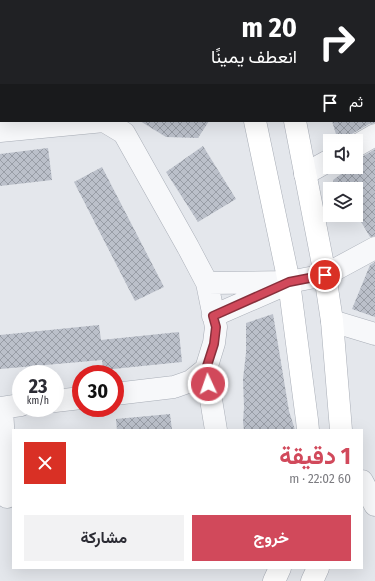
<!DOCTYPE html>
<html lang="ar">
<head>
<meta charset="utf-8">
<style>
	:root { --surface:#fff; --page:#f2f2f3; --text:#2b2b33; --muted:#7c7c81; --accent:#d1495b }
	body { margin:0; font-family:"Fira Sans Condensed",Vazirmatn,sans-serif; background:var(--page); color:var(--text); direction:rtl; height:100vh; display:flex; flex-direction:column; font-size:15px; white-space:nowrap }
	* { box-sizing:border-box; margin:0 }
	p { font-size:13px; color:var(--muted) }
	.icon { flex:none; width:22px; height:22px; fill:none; stroke:currentColor; stroke-width:2; stroke-linecap:round; stroke-linejoin:round }
	.map { position:relative; flex:1; overflow:hidden; direction:ltr }
	.details { position:absolute; left:12px; top:429px; width:351px; height:140px; display:flex; flex-direction:column; background:var(--surface); border-radius:0px; box-shadow:0 4px 16px #0002; direction:rtl }
	.details>* { flex:none }
	.guide { position:absolute; left:0px; top:0px; width:375px; height:122px; box-shadow:0 4px 16px #0002; direction:rtl; background:#202124; color:#fff; overflow:hidden }
	.fabs { position:absolute; left:323px; top:134px; display:grid; gap:8px }
	.fabs a { display:grid; place-items:center; width:40px; height:40px; border-radius:0px; background:var(--surface); box-shadow:0 4px 16px #0002; font-size:20px }
	.speed { position:absolute; left:12px; top:365px; display:flex; gap:8px; font-size:20px; font-weight:700; text-align:center }
	.speed>* { display:grid; place-content:center; width:52px; height:52px; border-radius:50%; background:var(--surface); box-shadow:0 4px 16px #0002; line-height:1 }
	.speed small { font-size:10px; font-weight:400 }
	.speed .limit { border:6px solid #d22; background:#fff; color:#111 }
	.pin { position:absolute; display:grid; place-items:center; width:34px; height:34px; color:#fff; margin:-17px; border:2px solid #fff; border-radius:50%; box-shadow:0 1px 4px #0007 }
	.me { position:absolute; width:44px; margin:-22px; rotate:357deg; stroke-linejoin:round; filter:drop-shadow(0 0 3px #0008) }
	.turn { display:flex; align-items:center; gap:14px; height:84px; padding:0 12px; font-size:18px }
	.turn .icon { width:52px; height:52px; stroke-width:2.5 }
	.turn b { display:block; font-size:28px; line-height:34px }
	.then { display:flex; align-items:center; height:38px; padding:0 12px; background:#0003; gap:8px; font-size:15px }
	.round { display:grid; place-items:center; flex:none; width:42px; height:42px; border-radius:0px; background:var(--page) }
	.head { display:flex; align-items:center; justify-content:space-between; height:68px; padding:0 12px }
	h1 { font-size:24px; font-weight:700; line-height:30px; color:var(--accent) }
	.button { display:flex; gap:8px; margin-top:auto; padding:8px 12px }
	.button a { flex:1; height:46px; border-radius:0px; background:var(--accent); color:#fff; font-size:16px; font-weight:700; line-height:46px; text-align:center }
	.button a+a { background:var(--page); color:var(--text) }
	.map>svg:first-child { display:block }
</style>
</head>
<body>
<div class="map">
<svg width="375" height="581" viewBox="0 0 375 581">
	<defs>
		<pattern id="building-cross-hatch" width="8" height="8" patternUnits="userSpaceOnUse"><rect width="8" height="8" fill="#bbc0ca"/><path d="M0 0l8 8M0 8l8-8" fill="none" stroke="#989da6"/></pattern>
	</defs>
	<rect width="100%" height="100%" fill="#e4e7ec"/>
	<path fill="url(#building-cross-hatch)" d="M 140,121 L 209,121 L 198,138 L 166,137 Z
		M 332,121 L 375,121 L 375,123 L 369,124 L 350,135 L 345,141 L 338,141 Z
		M 203,146 L 236,199 L 198,222 L 166,172 Z
		M 48,148 L 52,180 L 0,186 L 0,154 Z
		M 375,149 L 375,236 L 370,237 L 356,213 L 356,189 L 335,189 L 333,180 L 351,167 L 356,167 L 356,158 L 362,157 Z
		M 102,167 L 164,287 L 135,301 L 74,182 Z
		M 375,262 L 375,317 L 352,309 L 370,265 Z
		M 273,314 L 289,411 L 295,430 L 244,430 L 243,422 L 244,407 L 243,379 L 246,353 L 246,323 Z
		M 99,325 L 101,340 L 179,332 L 182,362 L 103,370 L 102,360 L 0,369 L 0,335 Z
		M 170,414 L 172,430 L 117,430 L 116,419 Z"/>
	<g fill="none" stroke-linecap="round" stroke-linejoin="round">
		<defs>
			<path id="minor" d="M 28,0 L 29,1
				M 374,22 L 375,21
				M 0,52 L 1,52
				M 104,121 L 124,133 L 188,247 L 207,283 L 216,327 L 214,343 L 206,369 L 191,381 L 174,387 L 115,394
				M 0,131 L 104,121
				M 356,146 L 375,135
				M 305,174 L 330,160
				M 207,283 L 289,282 L 325,275 L 375,248
				M 213,316 L 282,286
				M 332,321 L 375,334
				M 206,369 L 216,430
				M 55,401 L 81,398
				M 0,408 L 21,405
				M 2,408 L 7,497
				M 362,481 L 375,505"/>
			<path id="secondary" d="M 229,0 L 229,1
				M 274,0 L 274,1
				M 255,121 L 289,282 L 307,420 L 308,430
				M 295,121 L 325,275 L 332,321 L 341,430
				M 274,581 L 280,568
				M 312,581 L 318,568"/>
		</defs>
		<use href="#minor" stroke="#a9aeb7" stroke-width="23"/>
		<use href="#secondary" stroke="#a9aeb7" stroke-width="23"/>
		<use href="#minor" stroke="#f7f8fa" stroke-width="22"/>
		<use href="#secondary" stroke="#fff" stroke-width="22"/>
	</g>
	<g fill="none" stroke-linecap="round" stroke-linejoin="round">
		<defs>
			<path id="route" d="M 208,384 L 206,369 L 214,344 L 216,327 L 213,316 L 289,282 L 325,275"/>
		</defs>
		<use href="#route" stroke="#882f3b" stroke-width="10"/>
		<use href="#route" stroke="#d1495b" stroke-width="7"/>
	</g>
</svg>
<div class="fabs">
<a><svg class="icon" aria-label="sound" viewBox="0 0 24 24"><path d="M4 9h4l5-4v14l-5-4H4zM17 9q2 3 0 6"/></svg></a>
<a><svg class="icon" aria-label="layers" viewBox="0 0 24 24"><path d="M12 4l9 5-9 5-9-5zM3 14l9 5 9-5"/></svg></a>
</div>
<div class="speed"><div>23<small>km/h</small></div><div class="limit">30</div></div>
<div class="pin" style="left:325px;top:275px;background:#d93025"><svg class="icon" aria-label="arrive" viewBox="0 0 24 24"><path d="M6 21V4h12l-3 4 3 4H6"/></svg></div>
<svg class="me" style="left:208px;top:384px" viewBox="-20 -20 40 40"><circle r="17" fill="#d1495b" stroke="#fff" stroke-width="3"/><path d="M0-11L8 9 0 5-8 9z" fill="#fff"/></svg>
<div class="guide">
<div class="turn"><svg class="icon" aria-label="right" viewBox="0 0 24 24"><path d="M7 20v-9h11M14 6l5 5-5 5"/></svg><div><b>20 m</b>انعطف يمينًا</div></div>
<div class="then">ثم<svg class="icon" aria-label="arrive" viewBox="0 0 24 24"><path d="M6 21V4h12l-3 4 3 4H6"/></svg></div>
</div>
<section class="details">
<div class="head"><div><h1>1 دقيقة</h1><p>60 m · 22:02</p></div><a class="round" style="background:#d93025;color:#fff"><svg class="icon" aria-label="close" viewBox="0 0 24 24"><path d="M6 6l12 12M18 6L6 18"/></svg></a></div>
<div class="button"><a>خروج</a><a>مشاركة</a></div>
</section>
</div>
</body>
</html>
